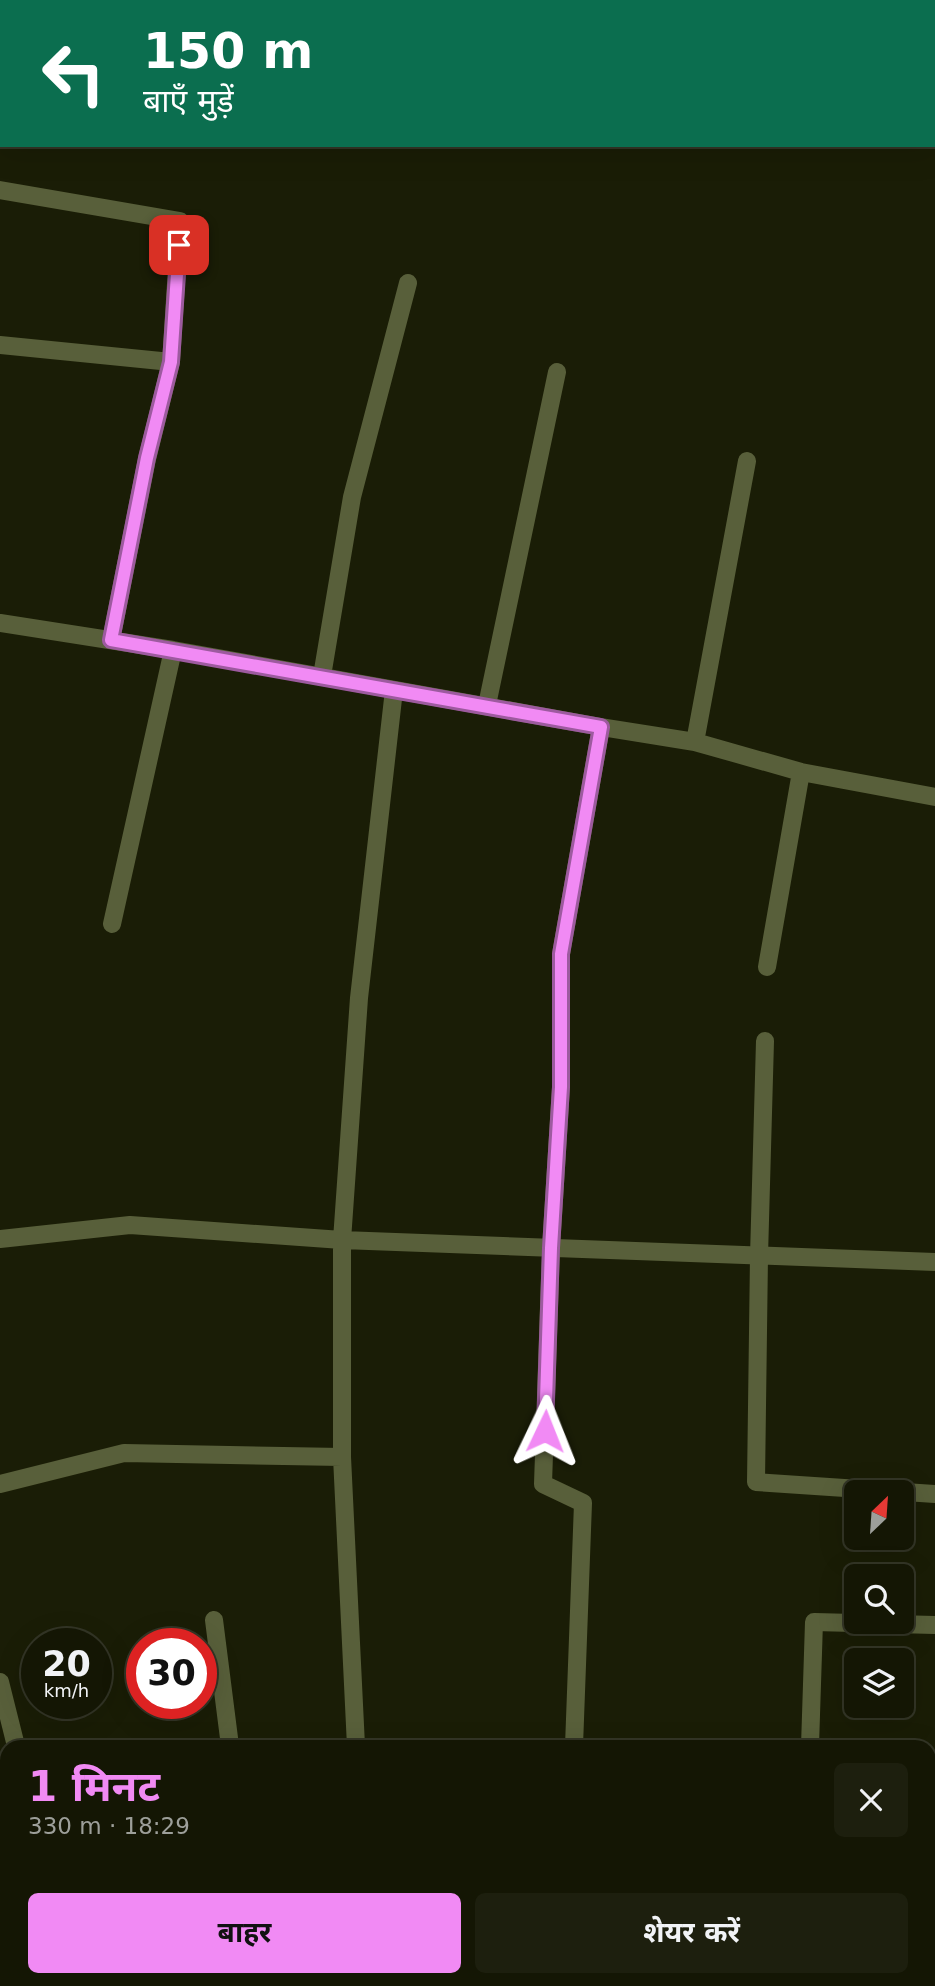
<!DOCTYPE html>
<html lang="hi">
<head>
<meta charset="utf-8">
<style>
	:root { --surface:#141604; --page:#1d1f0e; --text:#f1f3f6; --muted:#9d9f9a; --line:#333526; --accent:#f18af4 }
	body { margin:0; font-family:"DejaVu Sans","Noto Sans Devanagari",sans-serif; background:var(--page); color:var(--text); height:100vh; display:flex; flex-direction:column; font-size:26px; white-space:nowrap }
	* { box-sizing:border-box; margin:0 }
	p { font-size:23px; color:var(--muted) }
	.icon { flex:none; width:38px; height:38px; fill:none; stroke:currentColor; stroke-width:2; stroke-linecap:round; stroke-linejoin:round }
	.map { position:relative; flex:1; overflow:hidden }
	.drawer { position:absolute; left:0px; top:1740px; width:936px; height:247px; display:flex; flex-direction:column; background:var(--surface); border-radius:21px 21px 0 0; box-shadow:0 7px 28px #0002,0 0 0 2px var(--line) }
	.drawer>* { flex:none }
	.guide { position:absolute; left:0px; top:0px; width:936px; height:147px; box-shadow:0 7px 28px #0002,0 0 0 2px var(--line); background:#0b6e4f; color:#fff; overflow:hidden }
	.needle { width:46px; rotate:25deg }
	.tools { position:absolute; left:844px; top:1480px; display:grid; gap:14px }
	.tools a { display:grid; place-items:center; width:70px; height:70px; border-radius:10px; background:var(--surface); box-shadow:0 7px 28px #0002,0 0 0 2px var(--line); font-size:35px }
	.speed { position:absolute; left:21px; top:1628px; display:flex; gap:14px; font-size:35px; font-weight:700; text-align:center }
	.speed>* { display:grid; place-content:center; width:91px; height:91px; border-radius:50%; background:var(--surface); box-shadow:0 7px 28px #0002,0 0 0 2px var(--line); line-height:1 }
	.speed small { font-size:18px; font-weight:400 }
	.speed .limit { border:10px solid #d22; background:#fff; color:#111 }
	.pin { position:absolute; display:grid; place-items:center; width:60px; height:60px; color:#fff; margin:-30px; border-radius:14px; box-shadow:0 4px 10px #0006 }
	.me { position:absolute; width:77px; margin:-38px; rotate:2deg; stroke-linejoin:round; filter:drop-shadow(0 0 5px #0008) }
	.turn { display:flex; align-items:center; gap:24px; height:147px; padding:0 28px; font-size:32px }
	.turn .icon { width:91px; height:91px; stroke-width:2.5 }
	.turn b { display:block; font-size:49px; line-height:60px }
	.round { display:grid; place-items:center; flex:none; width:74px; height:74px; border-radius:10px; background:var(--page) }
	.headline { display:flex; align-items:center; justify-content:space-between; height:119px; padding:0 28px }
	h1 { font-size:42px; font-weight:700; line-height:52px; color:var(--accent) }
	.button { display:flex; gap:14px; margin-top:auto; padding:14px 28px }
	.button a { flex:1; height:80px; border-radius:10px; background:var(--accent); color:#111; font-size:28px; font-weight:700; line-height:80px; text-align:center }
	.button a+a { background:var(--page); color:var(--text) }
	.map>svg:first-child { display:block }
</style>
</head>
<body>
<div class="map">
<svg width="935" height="1986" viewBox="0 0 935 1986">
	<rect width="100%" height="100%" fill="#1a1d06"/>
	<g fill="none" stroke-linecap="round" stroke-linejoin="round">
		<path stroke="#585f3a" stroke-width="18" d="M 612,0 L 616,2
			M 809,0 L 814,2
			M 934,50 L 935,50
			M 934,133 L 935,133
			M 0,190 L 180,221 L 171,362 L 147,459 L 111,640
			M 0,345 L 171,362
			M 0,623 L 173,650 L 601,727 L 695,742 L 801,772 L 935,797
			M 322,676 L 352,497 L 408,283
			M 487,705 L 557,372
			M 695,742 L 747,461
			M 112,924 L 173,650
			M 767,967 L 801,772
			M 765,1041 L 759,1256 L 756,1482 L 935,1494
			M 0,1239 L 130,1225 L 342,1240 L 935,1262
			M 0,1484 L 124,1453 L 342,1457
			M 214,1620 L 230,1746
			M 0,1682 L 16,1746
			M 356,1746 L 342,1457 L 342,1240 L 359,998 L 394,690
			M 574,1746 L 583,1503 L 543,1484 L 551,1248 L 561,1087 L 561,954 L 601,727
			M 810,1746 L 814,1622 L 935,1625
			M 929,1833 L 935,1833
			M 0,1842 L 7,1841
			M 172,1979 L 173,1986
			M 571,1979 L 571,1986
			M 799,1986 L 800,1979"/>
	</g>
	<g fill="none" stroke-linecap="round" stroke-linejoin="round">
		<defs>
			<path id="route" d="M 179,245 L 171,362 L 147,458 L 111,640 L 601,727 L 561,954 L 561,1087 L 551,1248 L 545,1431"/>
		</defs>
		<use href="#route" stroke="#9d5a9f" stroke-width="18"/>
		<use href="#route" stroke="#f18af4" stroke-width="12"/>
	</g>
</svg>
<div class="tools">
<a><svg class="needle" viewBox="-14 -14 28 28"><path d="M0-13l5 13h-10z" fill="#e53935"/><path d="M0 13l5-13h-10z" fill="#9d9f9a"/></svg></a>
<a><svg class="icon" aria-label="search" viewBox="0 0 24 24"><circle cx="10" cy="10" r="6"/><path d="M15 15l6 6"/></svg></a>
<a><svg class="icon" aria-label="layers" viewBox="0 0 24 24"><path d="M12 4l9 5-9 5-9-5zM3 14l9 5 9-5"/></svg></a>
</div>
<div class="speed"><div>20<small>km/h</small></div><div class="limit">30</div></div>
<div class="pin" style="left:179px;top:245px;background:#d93025"><svg class="icon" aria-label="arrive" viewBox="0 0 24 24"><path d="M6 21V4h12l-3 4 3 4H6"/></svg></div>
<svg class="me" style="left:545px;top:1431px" viewBox="-20 -20 40 40"><path d="M0-17L14 15 0 8-14 15z" fill="#f18af4" stroke="#fff" stroke-width="4"/></svg>
<div class="guide">
<div class="turn"><svg class="icon" aria-label="left" viewBox="0 0 24 24"><path d="M17 20v-9H6M10 6l-5 5 5 5"/></svg><div><b>150 m</b>बाएँ मुड़ें</div></div>
</div>
<section class="drawer">
<div class="headline"><div><h1>1 मिनट</h1><p>330 m · 18:29</p></div><a class="round"><svg class="icon" aria-label="close" viewBox="0 0 24 24"><path d="M6 6l12 12M18 6L6 18"/></svg></a></div>
<div class="button"><a>बाहर</a><a>शेयर करें</a></div>
</section>
</div>
</body>
</html>
